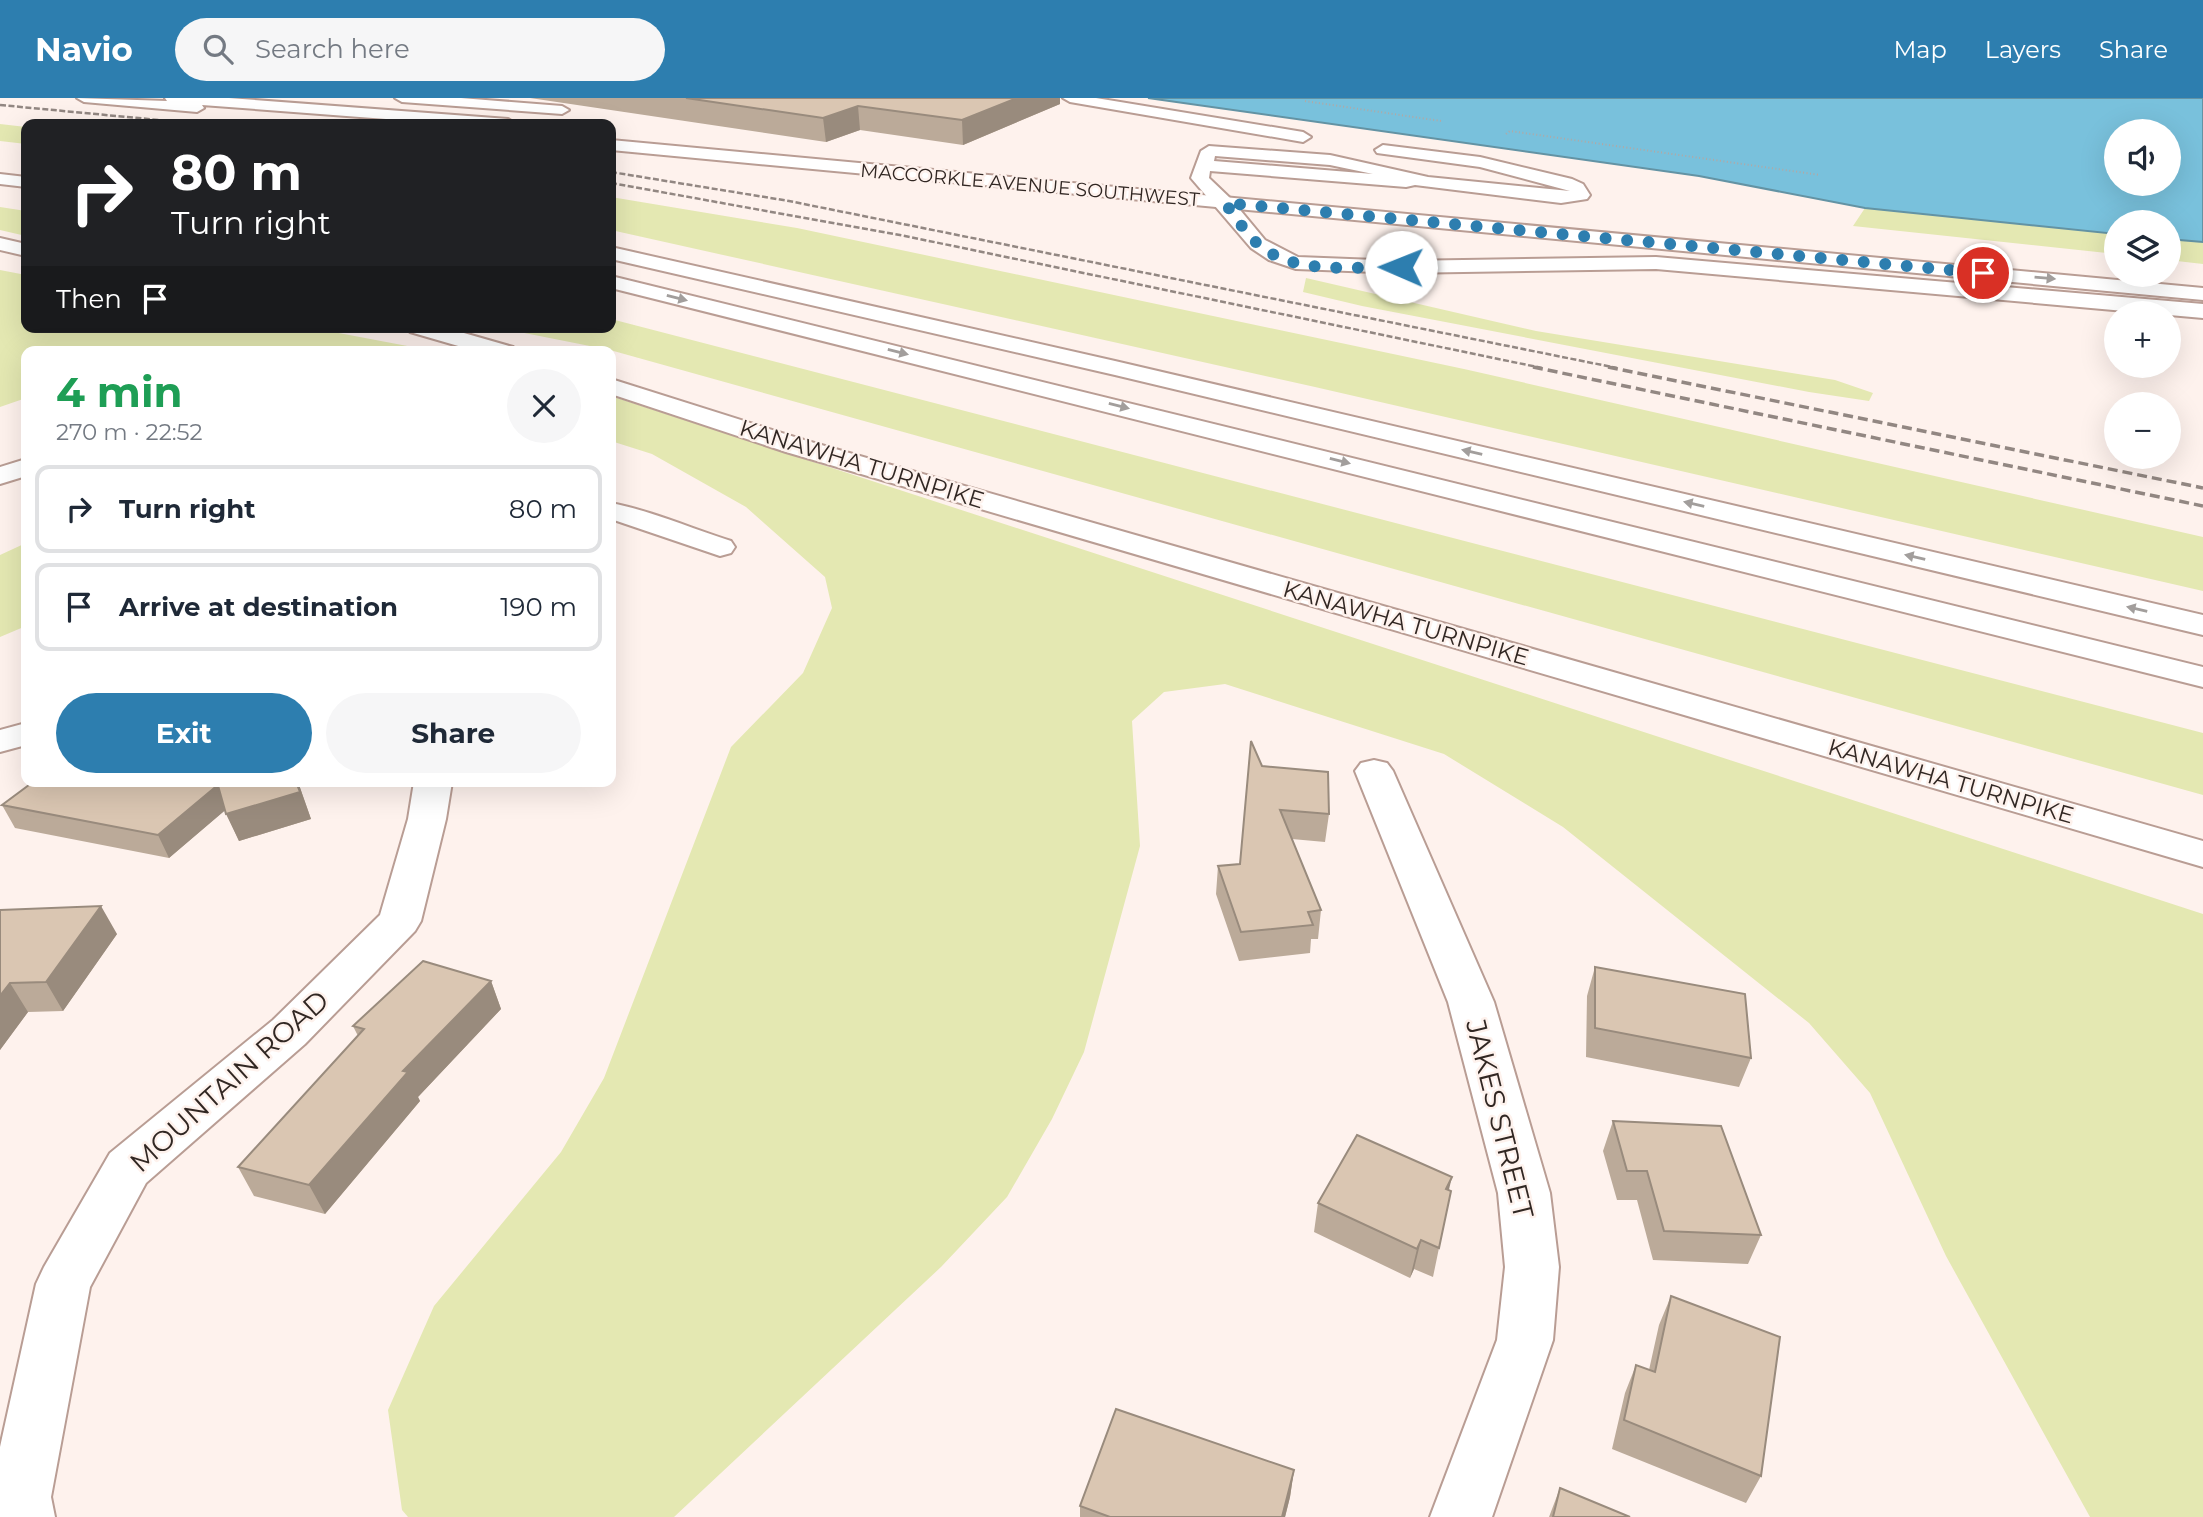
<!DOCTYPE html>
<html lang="en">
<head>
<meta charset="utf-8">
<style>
	:root { --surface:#fff; --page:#f6f6f7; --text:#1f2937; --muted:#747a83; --line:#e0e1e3; --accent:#2d7eaf }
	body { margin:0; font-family:Montserrat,sans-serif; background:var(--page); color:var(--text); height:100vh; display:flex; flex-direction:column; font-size:26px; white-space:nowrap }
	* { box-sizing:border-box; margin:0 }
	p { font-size:23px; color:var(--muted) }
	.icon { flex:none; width:38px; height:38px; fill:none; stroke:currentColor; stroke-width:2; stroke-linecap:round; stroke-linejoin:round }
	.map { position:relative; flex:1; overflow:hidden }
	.drawer { position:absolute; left:21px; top:248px; width:595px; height:441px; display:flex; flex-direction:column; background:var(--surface); border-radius:14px; box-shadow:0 7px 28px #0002 }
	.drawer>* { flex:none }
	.guide { position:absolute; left:21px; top:21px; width:595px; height:214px; border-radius:14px; box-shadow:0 7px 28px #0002; background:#202124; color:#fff; overflow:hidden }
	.buttons { position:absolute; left:2104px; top:21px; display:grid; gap:14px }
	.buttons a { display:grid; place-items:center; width:77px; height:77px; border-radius:50%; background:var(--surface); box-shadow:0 7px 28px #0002; font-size:35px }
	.pin { position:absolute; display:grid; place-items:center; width:60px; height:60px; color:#fff; margin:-30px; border:4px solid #fff; border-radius:50%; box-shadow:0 2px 7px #0007 }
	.me { position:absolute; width:77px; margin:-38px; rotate:271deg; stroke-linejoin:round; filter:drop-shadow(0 0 5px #0008) }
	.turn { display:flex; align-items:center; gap:24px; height:147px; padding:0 35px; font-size:32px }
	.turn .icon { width:91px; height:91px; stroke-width:2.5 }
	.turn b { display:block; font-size:49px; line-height:60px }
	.then { display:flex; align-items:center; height:66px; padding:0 35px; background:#0003; gap:14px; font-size:26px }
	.round { display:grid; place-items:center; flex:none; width:74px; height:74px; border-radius:37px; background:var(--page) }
	.summary { display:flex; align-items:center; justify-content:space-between; height:119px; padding:0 35px }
	h1 { font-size:42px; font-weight:700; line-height:52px; color:#1e9e55 }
	.button { display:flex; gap:14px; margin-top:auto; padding:14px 35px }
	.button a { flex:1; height:80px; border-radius:42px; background:var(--accent); color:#fff; font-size:28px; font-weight:700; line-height:80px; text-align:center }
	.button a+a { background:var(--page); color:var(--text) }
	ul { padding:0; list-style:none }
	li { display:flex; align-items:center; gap:21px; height:88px; margin:0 14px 10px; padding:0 21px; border:4px solid var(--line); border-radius:14px }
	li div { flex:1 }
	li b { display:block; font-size:26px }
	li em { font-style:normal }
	header { display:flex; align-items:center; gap:42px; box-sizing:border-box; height:98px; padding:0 35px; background:var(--accent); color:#fff }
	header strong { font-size:33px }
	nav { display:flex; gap:38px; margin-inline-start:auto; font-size:24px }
	.search { width:490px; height:63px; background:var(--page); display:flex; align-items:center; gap:18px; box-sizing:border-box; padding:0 24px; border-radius:38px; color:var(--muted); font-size:26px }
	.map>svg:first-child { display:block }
</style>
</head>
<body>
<header>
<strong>Navio</strong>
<div class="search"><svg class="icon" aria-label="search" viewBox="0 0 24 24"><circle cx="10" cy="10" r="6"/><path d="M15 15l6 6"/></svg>Search here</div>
<nav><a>Map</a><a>Layers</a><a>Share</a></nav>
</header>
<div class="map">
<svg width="2203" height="1419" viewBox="0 0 2203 1419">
	<rect width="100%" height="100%" fill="#fef2ed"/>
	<path fill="#e4e8b2" d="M 0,26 L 26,29 L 26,46 L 0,43 Z
		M 611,99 L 797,130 L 1464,271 L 2203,439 L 2203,493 L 1315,289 L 611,132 Z
		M 0,109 L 26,113 L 26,138 L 0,132 Z
		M 1865,110 L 2116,136 L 2116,156 L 1853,128 Z
		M 2168,141 L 2203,144 L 2203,166 L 2168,162 Z
		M 0,172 L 26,177 L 26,229 L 307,229 L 439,254 L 26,254 L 26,300 L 0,309 Z
		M 1306,180 L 1536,233 L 1835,282 L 1873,295 L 1869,303 L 1809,294 L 1362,208 L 1303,194 Z
		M 611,221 L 2203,635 L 2203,697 L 610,252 L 494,229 L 611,229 Z
		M 611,298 L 2203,816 L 2203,1419 L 2090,1419 L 1946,1158 L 1870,995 L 1809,925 L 1563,729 L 1444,656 L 1225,586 L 1164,594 L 1132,623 L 1140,748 L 1084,954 L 1052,1021 L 1007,1099 L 941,1169 L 674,1419 L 408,1419 L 402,1412 L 388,1312 L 434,1208 L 561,1054 L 604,980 L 731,649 L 803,575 L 832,510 L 825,479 L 746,409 L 652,356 L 611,343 Z
		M 26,445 L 26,528 L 0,539 L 0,457 Z"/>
	<path fill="#79c1dc" stroke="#6393a4" stroke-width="2" fill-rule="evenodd" d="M 1148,0 L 2203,0 L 2203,144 L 2168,141 L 2168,124 L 2116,124 L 2116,136 L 1865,110 L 1699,78 ZM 2116,33 L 2168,33 L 2168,86 L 2116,86 Z"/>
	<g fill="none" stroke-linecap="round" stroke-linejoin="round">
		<defs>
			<path id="minor" d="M 395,0 L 461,0 L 562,8 L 569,12 L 562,16 L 402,4 Z
				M 1063,0 L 1096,0 L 1303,34 L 1311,39 L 1303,44 L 1070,4 Z
				M 1383,47 L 1480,59 L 1572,81 L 1583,86 L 1590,97 L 1587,101 L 1561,105 L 1415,87 L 1406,89 L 1210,73 L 1209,80 L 1231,101 L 1265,142 L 1298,159 L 1401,163 L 1656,159 L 2203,206 L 2203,220 L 1656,171 L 1401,175 L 1296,171 L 1269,162 L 1251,150 L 1191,80 L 1201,53 L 1209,48 L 1330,57 L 1428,79 L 1570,93 L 1480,69 L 1377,55 L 1375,52 ZM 1215,58 L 1330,67 L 1373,76 L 1214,63 Z
				M 26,361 L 26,378 L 0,386 L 0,369 Z
				M 611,405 C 652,413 690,430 731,443 L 735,449 L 731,455 L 720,458 L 611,421 Z
				M 26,625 L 26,647 L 0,654 L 0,632 Z
				M 1374,662 L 1387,665 L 1393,673 L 1494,904 L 1550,1095 L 1559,1169 L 1553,1242 L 1492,1419 L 1430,1419 L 1497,1242 L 1505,1169 L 1498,1095 L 1448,904 L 1355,673 L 1361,665 Z
				M 414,684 L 452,684 L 446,721 L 421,823 L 415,833 L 305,946 L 146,1085 L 90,1189 L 51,1399 L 55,1419 L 0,1419 L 0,1349 L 36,1186 L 44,1169 L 110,1055 L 273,922 L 380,817 L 408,721 Z"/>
			<path id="major" d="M 77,0 L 167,3 L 165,0 L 229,0 L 508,21 L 516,26 L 452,26 L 202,7 L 204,10 L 197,14 L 84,4 Z
				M 611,42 L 2203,190 L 2203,202 L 611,52 Z
				M 0,140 L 26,146 L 26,158 L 0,152 Z
				M 407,229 L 443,229 L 513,249 L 516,254 L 479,254 L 410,234 Z
				M 611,281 L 804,342 L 2203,743 L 2203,769 L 786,354 L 611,296 Z"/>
			<path id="highway" d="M 0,76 L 26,79 L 26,89 L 0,86 Z
				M 611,149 L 1115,263 L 2203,517 L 2203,537 L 1115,277 L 611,161 Z
				M 611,178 L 2203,569 L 2203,589 L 611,190 Z"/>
		</defs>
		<use href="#minor" stroke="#b99d94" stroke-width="4"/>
		<use href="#major" stroke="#b99d94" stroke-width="4"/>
		<use href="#highway" stroke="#b99d94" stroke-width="4"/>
		<path stroke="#b3a8a4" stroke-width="2" stroke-dasharray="1 2.5" stroke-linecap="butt" d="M 1305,3 L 1441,23
			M 1506,36 L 1510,33 L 1820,77"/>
		<use href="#minor" fill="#fff" fill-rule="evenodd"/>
		<use href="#major" fill="#fff" fill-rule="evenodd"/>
		<use href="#highway" fill="#fff" fill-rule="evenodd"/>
		<path stroke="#928782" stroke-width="2.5" stroke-dasharray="6 2.5" stroke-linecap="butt" d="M 0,7 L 201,26
			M 611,74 L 789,103 L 1617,270
			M 611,85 L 905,138 L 1542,270"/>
		<path stroke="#928782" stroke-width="3.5" stroke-dasharray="10 5" stroke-linecap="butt" d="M 1533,269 L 2203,408
			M 1608,269 L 2203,390"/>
	</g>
	<path fill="#ba9" d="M 530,0 L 1060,0 L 1060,6 L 963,47 L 860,32 L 826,44 Z
		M 1262,668 L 1329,716 L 1325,744 L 1292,741 L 1321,812 L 1318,841 L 1311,841 L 1310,855 L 1239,863 L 1216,796 L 1218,768 L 1240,766 Z
		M 217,684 L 298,684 L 311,721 L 239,743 L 225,712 L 169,760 L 15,730 L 2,707 L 218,686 Z
		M 0,812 L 117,836 L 63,913 L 28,914 L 0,952 Z
		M 1595,869 L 1751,960 L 1739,989 L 1586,959 L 1587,898 Z
		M 491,883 L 501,911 L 418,999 L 420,1003 L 325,1116 L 254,1098 L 238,1069 L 358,938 L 353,928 Z
		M 1613,1023 L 1761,1137 L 1748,1166 L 1653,1162 L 1637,1102 L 1617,1102 L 1603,1053 Z
		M 1449,1092 L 1439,1150 L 1433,1179 L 1414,1171 L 1410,1180 L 1314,1134 L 1318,1105 Z
		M 1671,1198 L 1761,1378 L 1746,1405 L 1612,1351 L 1625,1295 L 1636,1267 L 1649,1272 L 1659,1227 Z
		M 1294,1372 L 1290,1399 L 1285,1419 L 1080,1419 L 1080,1408 Z
		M 1560,1390 L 1630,1419 L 1549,1419 Z"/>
	<path fill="#998b7d" d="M 1017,0 L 1060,0 L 1060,6 L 963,47 L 962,22 Z
		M 858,8 L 860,32 L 826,44 L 823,20 Z
		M 296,684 L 298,684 L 311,721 L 239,743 L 226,716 Z
		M 219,686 L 229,709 L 169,760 L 158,737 Z
		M 101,808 L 117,836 L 63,913 L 46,884 Z
		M 491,883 L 501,911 L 418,999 L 420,1003 L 325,1116 L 309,1087 L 403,973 Z
		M 10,885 L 28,914 L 0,952 L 0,898 Z
		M 1452,1079 L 1445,1108 L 1446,1091 Z
		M 1421,1142 L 1414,1171 L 1410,1180 L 1417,1151 Z
		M 1294,1372 L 1290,1399 L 1285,1419 L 1282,1419 Z"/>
	<path fill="#dac6b2" stroke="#998b7d" stroke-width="2" d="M 686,0 L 1017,0 L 962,22 L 858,8 L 823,20 Z
		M 1251,643 L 1262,668 L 1328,674 L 1329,716 L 1280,712 L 1321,812 L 1308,814 L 1313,827 L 1241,834 L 1218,768 L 1240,766 Z
		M 33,684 L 207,684 L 219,686 L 158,737 L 2,707 Z
		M 217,684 L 296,684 L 300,694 L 226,716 Z
		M 101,808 L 46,884 L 10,885 L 0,898 L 0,812 Z
		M 423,863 L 491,883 L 403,973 L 408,974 L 309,1087 L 238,1069 L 364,931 L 353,928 Z
		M 1595,869 L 1745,896 L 1751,960 L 1595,930 Z
		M 1613,1023 L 1721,1028 L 1761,1137 L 1664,1133 L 1647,1073 L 1627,1073 Z
		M 1357,1037 L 1452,1079 L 1446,1091 L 1451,1093 L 1439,1150 L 1421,1142 L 1417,1151 L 1318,1105 Z
		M 1671,1198 L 1780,1239 L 1761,1378 L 1624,1322 L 1636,1267 L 1655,1274 Z
		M 1116,1311 L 1294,1372 L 1282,1419 L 1110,1419 L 1080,1408 Z
		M 1560,1390 L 1630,1419 L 1553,1419 Z"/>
	<defs><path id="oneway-solid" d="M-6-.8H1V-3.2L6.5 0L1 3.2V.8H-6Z" transform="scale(1.75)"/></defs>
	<g fill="#a29e9c">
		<use href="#oneway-solid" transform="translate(2045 180) rotate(5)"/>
		<use href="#oneway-solid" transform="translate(677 200) rotate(14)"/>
		<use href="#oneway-solid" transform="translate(898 254) rotate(14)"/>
		<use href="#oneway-solid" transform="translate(1119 308) rotate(14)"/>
		<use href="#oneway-solid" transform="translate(1472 354) rotate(-167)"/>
		<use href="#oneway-solid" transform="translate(1340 363) rotate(14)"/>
		<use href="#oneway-solid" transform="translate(1694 406) rotate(-167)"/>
		<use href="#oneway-solid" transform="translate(1915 459) rotate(-167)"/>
		<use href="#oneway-solid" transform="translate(2137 511) rotate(-167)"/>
	</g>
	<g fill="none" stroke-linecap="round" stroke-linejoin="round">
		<path stroke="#2d7eaf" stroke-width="12" stroke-dasharray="0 21.6" d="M 1401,169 C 1357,168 1295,178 1259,147 C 1246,136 1236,119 1225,105 L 1983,175"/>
	</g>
	<g text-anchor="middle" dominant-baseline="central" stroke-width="5" stroke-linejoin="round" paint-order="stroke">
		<g font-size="19" fill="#312723" stroke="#fef2ed">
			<text transform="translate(1030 87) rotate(5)">MACCORKLE AVENUE SOUTHWEST</text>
		</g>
		<g font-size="23" fill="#312723" stroke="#fef2ed">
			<text transform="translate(862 366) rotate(17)">KANAWHA TURNPIKE</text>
			<text transform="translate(1406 525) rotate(16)">KANAWHA TURNPIKE</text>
			<text transform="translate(1951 683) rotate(16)">KANAWHA TURNPIKE</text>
		</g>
		<g font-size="28" fill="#312723" stroke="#fef2ed">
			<text transform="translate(229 983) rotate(-42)">MOUNTAIN ROAD</text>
			<text transform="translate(1500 1021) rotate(76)">JAKES STREET</text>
		</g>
	</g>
</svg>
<div class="buttons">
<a><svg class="icon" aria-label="sound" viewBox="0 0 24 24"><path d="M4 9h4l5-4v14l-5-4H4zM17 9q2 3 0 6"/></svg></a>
<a><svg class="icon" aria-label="layers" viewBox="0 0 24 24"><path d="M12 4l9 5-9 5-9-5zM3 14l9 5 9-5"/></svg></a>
<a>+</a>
<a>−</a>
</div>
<div class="pin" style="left:1983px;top:175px;background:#d93025"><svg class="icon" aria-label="arrive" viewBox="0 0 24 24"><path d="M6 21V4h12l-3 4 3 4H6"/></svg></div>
<svg class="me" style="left:1401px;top:169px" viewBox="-20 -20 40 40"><circle r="19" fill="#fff"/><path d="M0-13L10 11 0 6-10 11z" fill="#2d7eaf"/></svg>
<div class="guide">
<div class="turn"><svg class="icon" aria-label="right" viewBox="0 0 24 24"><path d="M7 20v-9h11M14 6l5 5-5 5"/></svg><div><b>80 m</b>Turn right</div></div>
<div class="then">Then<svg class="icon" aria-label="arrive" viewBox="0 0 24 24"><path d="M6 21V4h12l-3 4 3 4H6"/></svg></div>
</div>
<section class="drawer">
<div class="summary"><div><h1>4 min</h1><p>270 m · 22:52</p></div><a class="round"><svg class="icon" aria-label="close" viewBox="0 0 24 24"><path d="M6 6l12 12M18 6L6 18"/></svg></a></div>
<ul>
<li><svg class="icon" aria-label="right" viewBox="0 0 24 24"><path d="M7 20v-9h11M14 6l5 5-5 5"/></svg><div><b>Turn right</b></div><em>80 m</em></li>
<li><svg class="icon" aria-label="arrive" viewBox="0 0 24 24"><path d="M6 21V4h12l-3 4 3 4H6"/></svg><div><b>Arrive at destination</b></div><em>190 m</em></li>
</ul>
<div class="button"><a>Exit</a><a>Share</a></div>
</section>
</div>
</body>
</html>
